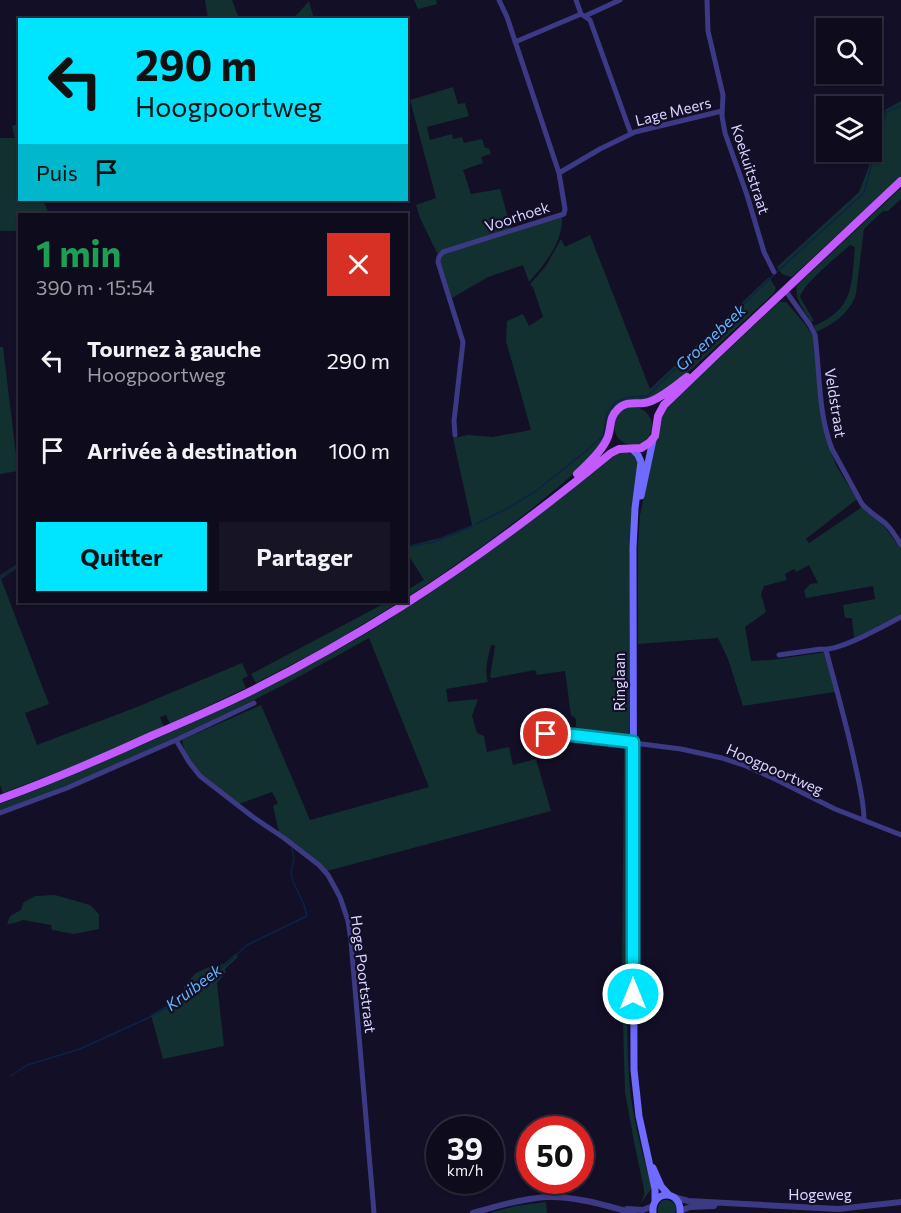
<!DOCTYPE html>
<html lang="fr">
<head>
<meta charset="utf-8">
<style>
	:root { --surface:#0e0b1c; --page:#171425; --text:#f1f3f6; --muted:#9b9ba3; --line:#2e2b3b; --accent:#00e5ff }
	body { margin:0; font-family:Commissioner,sans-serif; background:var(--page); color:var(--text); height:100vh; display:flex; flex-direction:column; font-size:22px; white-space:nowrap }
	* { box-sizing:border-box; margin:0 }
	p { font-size:20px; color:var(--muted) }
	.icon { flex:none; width:33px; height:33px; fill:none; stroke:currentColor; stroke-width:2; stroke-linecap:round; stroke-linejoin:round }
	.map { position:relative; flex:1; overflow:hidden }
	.panel { position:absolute; left:18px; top:213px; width:390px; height:390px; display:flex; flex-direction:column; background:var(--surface); border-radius:0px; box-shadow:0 2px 4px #0004,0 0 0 2px var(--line) }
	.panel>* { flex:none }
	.hud { position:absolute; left:18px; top:18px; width:390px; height:183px; border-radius:0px; box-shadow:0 2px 4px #0004,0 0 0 2px var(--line); background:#00e5ff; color:#111; overflow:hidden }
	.buttons { position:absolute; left:816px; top:18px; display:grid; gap:12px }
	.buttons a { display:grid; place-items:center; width:66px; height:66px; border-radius:0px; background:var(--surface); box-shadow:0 2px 4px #0004,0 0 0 2px var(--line); font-size:30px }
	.speed { position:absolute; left:426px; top:1116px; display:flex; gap:12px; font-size:30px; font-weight:700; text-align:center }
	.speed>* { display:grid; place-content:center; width:78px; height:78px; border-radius:50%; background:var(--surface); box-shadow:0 2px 4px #0004,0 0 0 2px var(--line); line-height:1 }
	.speed small { font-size:15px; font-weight:400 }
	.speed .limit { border:9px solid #d22; background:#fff; color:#111 }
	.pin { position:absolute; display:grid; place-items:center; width:51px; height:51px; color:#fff; margin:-26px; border:3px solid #fff; border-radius:50%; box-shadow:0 2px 6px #0007 }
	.me { position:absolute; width:66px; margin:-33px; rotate:0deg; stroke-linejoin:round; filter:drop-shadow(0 0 4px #0008) }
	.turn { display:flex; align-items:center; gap:21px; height:126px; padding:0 18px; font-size:27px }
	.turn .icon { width:78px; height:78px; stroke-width:2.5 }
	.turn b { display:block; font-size:42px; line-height:51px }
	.then { display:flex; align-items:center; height:57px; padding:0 18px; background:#0003; gap:12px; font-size:22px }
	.round { display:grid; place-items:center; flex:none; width:63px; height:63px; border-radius:0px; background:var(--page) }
	.head { display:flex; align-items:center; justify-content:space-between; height:102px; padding:0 18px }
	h1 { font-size:36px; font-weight:700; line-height:45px; color:#1e9e55 }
	.cta { display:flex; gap:12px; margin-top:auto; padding:12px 18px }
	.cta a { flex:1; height:69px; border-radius:0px; background:var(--accent); color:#111; font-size:24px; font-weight:700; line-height:69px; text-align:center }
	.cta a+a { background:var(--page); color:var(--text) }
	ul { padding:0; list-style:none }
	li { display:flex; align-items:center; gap:18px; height:90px; padding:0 18px }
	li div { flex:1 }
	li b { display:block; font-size:22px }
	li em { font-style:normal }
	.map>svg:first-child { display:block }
</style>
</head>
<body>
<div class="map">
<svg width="901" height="1213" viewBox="0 0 901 1213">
	<rect width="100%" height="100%" fill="#130f26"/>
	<path fill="#12302f" d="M 205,0 L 232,0 L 238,16 L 232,19 L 208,19 Z
		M 414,0 L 436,0 L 437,4 L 418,9 Z
		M 309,1 L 314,19 L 293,19 Z
		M 453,87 L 458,104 L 465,103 L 469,116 L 427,127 L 430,140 L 452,134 L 453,139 L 462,137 L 464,143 L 482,139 L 485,148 L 489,148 L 491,154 L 481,157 L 483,163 L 463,170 L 471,194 L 500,189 L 511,228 L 438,255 L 420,218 L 416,205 L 436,198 L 410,100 Z
		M 901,101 L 901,176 L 795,274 L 791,277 L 782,274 L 777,267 L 859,192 L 867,172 L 883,121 L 885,110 Z
		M 19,123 L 20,200 L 43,200 L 49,214 L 20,214 L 19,231 L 0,231 L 0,138 L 15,138 L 12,126 Z
		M 901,188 L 901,199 L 888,211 L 883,211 L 864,229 L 856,294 C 850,313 834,324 816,332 L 814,326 C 855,308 851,285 855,247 L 850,245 C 838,256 804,283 800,297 L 814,321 L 811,322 C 805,311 792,297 798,284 Z
		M 562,217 C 563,242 545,264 529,282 L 523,265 L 488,277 L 452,298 L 440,263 L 442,257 L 444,254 Z
		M 590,235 L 650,389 L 769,277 L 776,288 L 774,293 L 691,370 L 654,397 C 643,402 630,396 619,403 C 604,413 610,423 605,435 C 600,447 588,459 579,468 C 566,482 549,494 534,507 C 493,539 451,569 407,597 L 407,590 L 424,580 L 407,553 L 407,546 L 440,538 L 472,525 L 453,438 L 468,435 L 492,437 L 531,430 L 506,341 L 507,321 L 523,314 L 529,326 L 543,317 L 533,287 L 530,284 L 546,266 L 561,239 L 565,247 Z
		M 779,302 L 786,302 L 805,324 L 813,336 L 825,433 L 830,450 L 837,467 L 857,499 L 806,539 L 809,543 L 862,507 L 885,527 L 901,549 L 901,615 L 854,638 L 852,618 L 845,618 L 843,605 L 875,599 L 873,586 L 806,598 L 804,591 L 810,584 L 818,583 L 809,565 L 796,572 L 794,569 L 785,574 L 787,580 L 764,586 L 761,594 L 766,612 L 745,627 L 751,661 L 771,660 L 826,652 L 835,692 L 743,706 L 728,659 L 718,638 L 638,644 L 638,544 L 640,515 L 660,421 L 665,409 Z
		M 0,347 L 3,347 L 18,471 L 0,474 Z
		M614 426a19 19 0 1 1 38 0a19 19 0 1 1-38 0Z
		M 619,452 C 630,452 637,454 639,466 L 630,544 L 629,735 L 621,739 L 571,732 L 576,726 L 576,719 L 571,715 L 565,671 L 537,675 L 535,670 L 493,678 L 490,677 L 495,646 L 491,645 C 488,658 484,670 488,682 L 446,689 L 448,702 L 478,699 L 472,716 L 477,733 L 484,736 L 487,752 L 509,747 L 513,765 L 536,759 L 551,811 L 327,871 L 279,832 L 273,806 L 278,803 L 272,792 L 239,804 L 196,770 L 186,756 L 182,740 L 261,705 L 310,820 L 429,787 L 369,638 C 331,659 294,680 256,699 C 172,740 87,779 0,812 L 0,804 C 52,784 104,762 155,739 C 227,707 297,674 365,634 C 455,581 538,516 619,452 Z
		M 19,563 L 19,567 L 1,579 L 49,704 L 25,713 L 37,745 L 137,707 L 242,663 L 248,676 L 242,679 L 246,688 L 170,724 L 166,715 L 160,717 L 164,727 L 81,763 L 3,793 L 0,785 L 0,575 Z
		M 387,602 L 399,602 L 327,646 L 256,683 L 251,674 Z
		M 624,743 L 629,746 L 628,974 L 622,974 Z
		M 55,895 L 90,905 L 99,914 L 99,929 L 74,934 L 52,930 L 51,925 L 23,920 L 15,923 L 7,924 L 10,916 L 21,910 L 23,903 L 35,896 Z
		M 236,953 L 238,957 L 225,969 L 226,972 L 217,983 L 224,1046 L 163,1059 L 151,1015 L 183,996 L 184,986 L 196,973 L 209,967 L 224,964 Z
		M 622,988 L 628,988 C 627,1022 627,1056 630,1090 C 634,1123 643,1156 652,1188 L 641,1203 L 644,1195 L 644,1189 L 634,1142 L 625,1092 Z
		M 664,1200 C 673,1199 678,1205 675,1213 L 658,1213 C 657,1207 659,1202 664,1200 Z
		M 546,1202 L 547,1213 L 489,1213 L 516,1206 Z"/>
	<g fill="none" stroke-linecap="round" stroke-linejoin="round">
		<path stroke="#0c2248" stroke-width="1.5" d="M 476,524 L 508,508 L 536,491 L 586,451 L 603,436 L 607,414 L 614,403 L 628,397 L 647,396 L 781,268 L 864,193 L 873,159 L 881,138 L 886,112 L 897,108 L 901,105
			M 406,547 L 434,542 L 473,526
			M 0,577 L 20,565
			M 11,1076 L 27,1065 L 80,1049 L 150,1017 L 178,1001 L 223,967 L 247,945 L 307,916 L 304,905 L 293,881 L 291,873 L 294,859 L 292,849"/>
		<path stroke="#3d3a85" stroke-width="5" d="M 707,0 L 708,31 L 723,95 L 722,116 L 725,133 L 747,195 L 764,252 L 774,272
			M 581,14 L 590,20 L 631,134
			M 585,16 L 620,0
			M 515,42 L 581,14 L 576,0
			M 559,173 L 600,149 L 635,132 L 722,111
			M 785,290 L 810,325 L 815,335 C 820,373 818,413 832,449 L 862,504 C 869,512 878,517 886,524 C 892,530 897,538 901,545
			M 455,435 L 454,421 L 463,342 L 438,262 L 439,257 L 443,252 L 564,214 L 565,209 L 559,173 L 507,17 L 499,0
			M 826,650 C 836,688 847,726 855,764 C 859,783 864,801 864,820
			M 779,655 L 821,649 C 839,652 883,626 901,617
			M 533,738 L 546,734 L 563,734 L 681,749 L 722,758 L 746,766 L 775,779 L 835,809 L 901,835
			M 176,740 L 189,762 L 200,776 L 253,817 L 284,838 L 319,865 L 328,875 L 340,897 L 348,921 L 351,941 L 374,1213
			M 0,813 L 67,788 L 176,740 L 254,703"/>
		<path stroke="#3d3a85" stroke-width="6" d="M 674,1197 L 688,1201 L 838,1209 L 901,1202
			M 627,1209 L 643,1210 L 653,1206
			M 680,1211 L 690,1207 L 714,1206
			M 473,1213 C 497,1206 521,1199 546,1197 C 575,1196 605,1205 633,1213"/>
		<path stroke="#6f6bff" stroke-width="7" d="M 632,449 L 638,455 L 641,462 L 635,508 L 633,548 L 634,1070 L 639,1116 L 655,1189 L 655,1201
			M 641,496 L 653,440
			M 653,1168 L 661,1186 L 669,1195
			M 653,1213 C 651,1189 682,1189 680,1213"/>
		<path stroke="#c25bff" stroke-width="8" d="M 577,474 C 588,464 601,452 607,439 C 612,429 608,418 618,409 C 626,401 634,404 644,403 C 657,402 676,385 687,377
			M 0,799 C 52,780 101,759 151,736 C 186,721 221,706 255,689 C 305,664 354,636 402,606 C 475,560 544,508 611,453 L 619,449 L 641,448 L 649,443 L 655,436 L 658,416 L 664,405 L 716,355 L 901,181"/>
	</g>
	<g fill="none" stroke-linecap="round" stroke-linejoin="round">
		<defs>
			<path id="route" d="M 546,734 L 564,734 L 633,742 L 633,994"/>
		</defs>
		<use href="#route" stroke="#0095a6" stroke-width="15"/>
		<use href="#route" stroke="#00e5ff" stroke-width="10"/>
	</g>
	<g text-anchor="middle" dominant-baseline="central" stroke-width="4.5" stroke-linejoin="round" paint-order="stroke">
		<g font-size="15" fill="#d9d4ff" stroke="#130f26">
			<text transform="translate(673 111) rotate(-14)">Lage Meers</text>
			<text transform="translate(751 169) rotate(72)">Koekuitstraat</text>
			<text transform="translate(517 216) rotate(-18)">Voorhoek</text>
			<text transform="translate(836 403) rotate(81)">Veldstraat</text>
			<text transform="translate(619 682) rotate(-90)">Ringlaan</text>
			<text transform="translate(775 769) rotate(24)">Hoogpoortweg</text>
			<text transform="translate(364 974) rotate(83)">Hoge Poortstraat</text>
			<text x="820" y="1194">Hogeweg</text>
		</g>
		<g font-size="16" font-style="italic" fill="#62b6ff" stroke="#130f26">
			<text transform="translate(710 337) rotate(-43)">Groenebeek</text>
			<text transform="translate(193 987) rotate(-37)">Kruibeek</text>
		</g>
	</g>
</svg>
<div class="buttons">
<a><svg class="icon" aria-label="search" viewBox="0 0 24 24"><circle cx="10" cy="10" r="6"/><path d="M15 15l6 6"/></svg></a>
<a><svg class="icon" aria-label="layers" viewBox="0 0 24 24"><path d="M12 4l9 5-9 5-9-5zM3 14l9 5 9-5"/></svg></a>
</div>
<div class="speed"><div>39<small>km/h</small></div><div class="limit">50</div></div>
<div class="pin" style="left:546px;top:734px;background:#d93025"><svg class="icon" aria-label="arrive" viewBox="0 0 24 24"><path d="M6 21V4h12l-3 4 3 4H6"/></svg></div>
<svg class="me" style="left:633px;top:994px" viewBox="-20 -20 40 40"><circle r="17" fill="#00e5ff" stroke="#fff" stroke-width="3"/><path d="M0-11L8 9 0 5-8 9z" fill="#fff"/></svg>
<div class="hud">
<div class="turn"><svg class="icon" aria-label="left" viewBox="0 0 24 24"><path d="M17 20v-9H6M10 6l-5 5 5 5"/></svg><div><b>290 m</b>Hoogpoortweg</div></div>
<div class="then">Puis<svg class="icon" aria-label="arrive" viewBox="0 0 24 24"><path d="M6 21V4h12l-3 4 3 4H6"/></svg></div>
</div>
<section class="panel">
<div class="head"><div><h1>1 min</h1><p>390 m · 15:54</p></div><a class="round" style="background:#d93025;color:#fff"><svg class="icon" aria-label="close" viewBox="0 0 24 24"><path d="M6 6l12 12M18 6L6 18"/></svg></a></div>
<ul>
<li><svg class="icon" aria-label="left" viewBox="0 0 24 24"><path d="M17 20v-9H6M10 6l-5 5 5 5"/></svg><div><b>Tournez à gauche</b><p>Hoogpoortweg</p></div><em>290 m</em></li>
<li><svg class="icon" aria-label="arrive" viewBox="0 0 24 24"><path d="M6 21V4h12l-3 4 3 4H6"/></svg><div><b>Arrivée à destination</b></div><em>100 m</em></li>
</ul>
<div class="cta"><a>Quitter</a><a>Partager</a></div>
</section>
</div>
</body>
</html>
